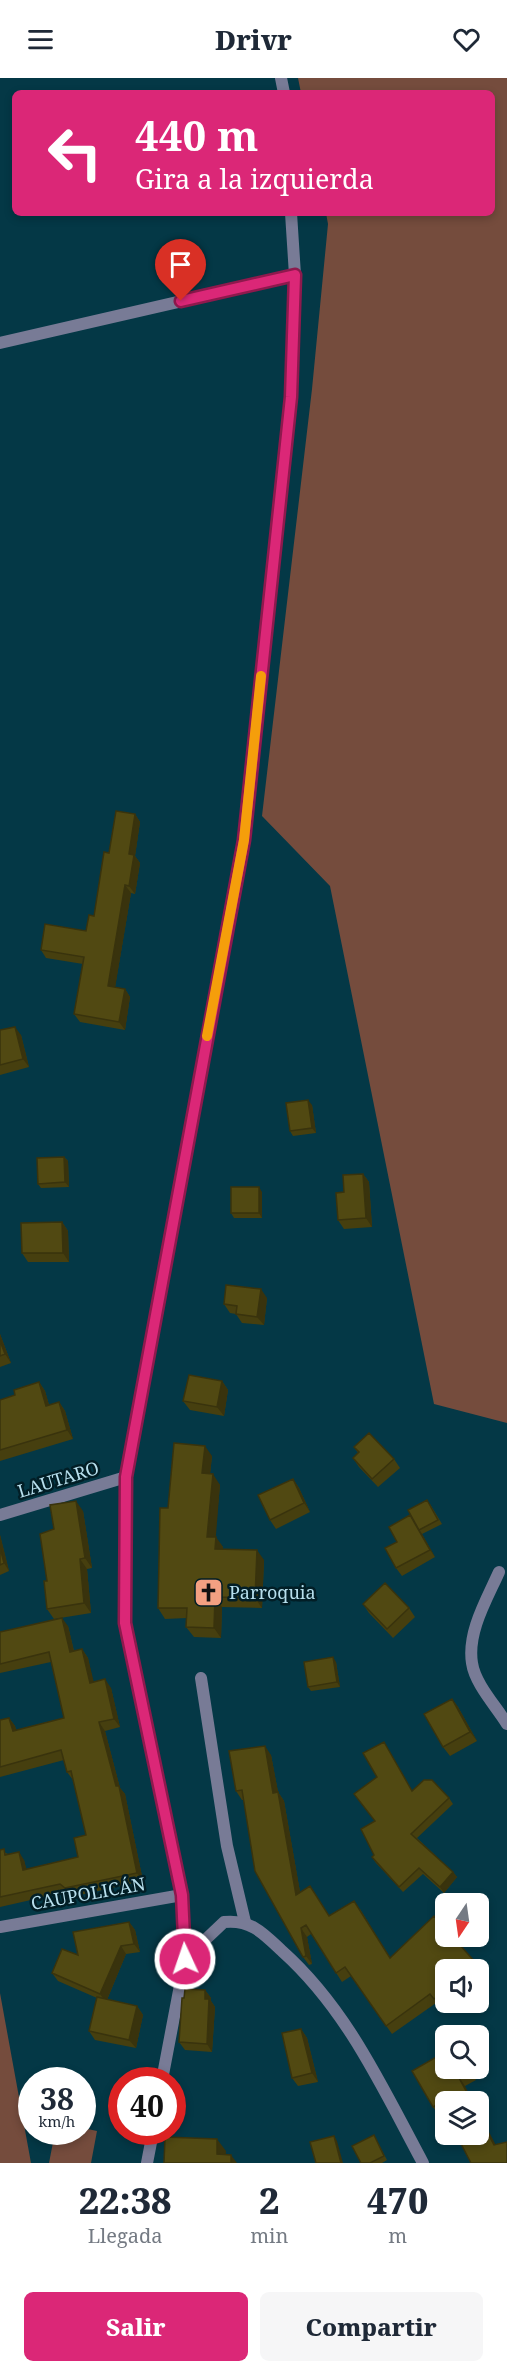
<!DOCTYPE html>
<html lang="es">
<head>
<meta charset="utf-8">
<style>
	:root { --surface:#fff; --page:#f6f6f7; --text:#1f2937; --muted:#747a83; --accent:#db2777 }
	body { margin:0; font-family:"Noto Serif",serif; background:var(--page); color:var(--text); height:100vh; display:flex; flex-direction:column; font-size:22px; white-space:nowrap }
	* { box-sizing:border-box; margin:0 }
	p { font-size:20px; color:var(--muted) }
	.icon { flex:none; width:33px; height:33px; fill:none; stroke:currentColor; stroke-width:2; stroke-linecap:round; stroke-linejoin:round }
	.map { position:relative; height:2085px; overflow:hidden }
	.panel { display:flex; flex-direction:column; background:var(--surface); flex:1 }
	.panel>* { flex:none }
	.top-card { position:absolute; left:12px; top:12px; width:483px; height:126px; border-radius:9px; box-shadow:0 3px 9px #0003; background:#db2777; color:#fff; overflow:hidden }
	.needle { width:39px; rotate:193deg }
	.fabs { position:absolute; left:435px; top:1815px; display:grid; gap:12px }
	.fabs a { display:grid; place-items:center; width:54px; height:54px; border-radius:9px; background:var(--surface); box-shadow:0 3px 9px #0003; font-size:30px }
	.speed { position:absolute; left:18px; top:1989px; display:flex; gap:12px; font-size:30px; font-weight:700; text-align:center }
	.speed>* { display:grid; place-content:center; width:78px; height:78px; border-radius:50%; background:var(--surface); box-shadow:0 3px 9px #0003; line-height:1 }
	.speed small { font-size:15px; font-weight:400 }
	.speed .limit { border:9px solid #d22; background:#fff; color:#111 }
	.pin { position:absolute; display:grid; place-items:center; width:51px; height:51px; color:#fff; margin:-62px -26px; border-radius:50% 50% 50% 0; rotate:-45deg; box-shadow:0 0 6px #0007 }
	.pin .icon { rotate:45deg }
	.me { position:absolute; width:66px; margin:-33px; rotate:357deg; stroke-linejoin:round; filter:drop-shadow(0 0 4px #0008) }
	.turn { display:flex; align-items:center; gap:21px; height:126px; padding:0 24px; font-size:27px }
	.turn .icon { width:78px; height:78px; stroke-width:2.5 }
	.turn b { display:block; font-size:42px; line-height:51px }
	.eta { display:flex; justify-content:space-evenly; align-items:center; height:102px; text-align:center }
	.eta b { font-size:36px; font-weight:800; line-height:42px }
	.cta { display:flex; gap:12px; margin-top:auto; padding:12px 24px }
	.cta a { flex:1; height:69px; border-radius:9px; background:var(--accent); color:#fff; font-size:24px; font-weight:800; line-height:69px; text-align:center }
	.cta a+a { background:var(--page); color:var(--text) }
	header { display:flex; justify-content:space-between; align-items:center; height:78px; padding:0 24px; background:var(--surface); font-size:27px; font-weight:800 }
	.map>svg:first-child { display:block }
</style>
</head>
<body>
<header><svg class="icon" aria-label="menu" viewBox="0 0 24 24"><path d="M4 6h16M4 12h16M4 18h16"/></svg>Drivr<svg class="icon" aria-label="heart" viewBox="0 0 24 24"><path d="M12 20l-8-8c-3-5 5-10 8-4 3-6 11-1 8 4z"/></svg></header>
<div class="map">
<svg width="507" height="2085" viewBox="0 0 507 2085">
	<rect width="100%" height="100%" fill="#043846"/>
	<path fill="#754c3d" d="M 298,0 L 507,0 L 507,1345 L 434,1326 L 330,808 L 262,738 L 312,311 L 328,146 L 326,135 L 492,135 L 492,15 L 301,15 Z
		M 0,1915 L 31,2085 L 0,2085 Z
		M 83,2050 L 97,2053 L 91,2085 L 49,2085 L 55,2054 L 82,2054 Z"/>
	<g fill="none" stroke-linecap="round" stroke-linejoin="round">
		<path stroke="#787b96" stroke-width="12" d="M 201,1600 L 227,1768 L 245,1844"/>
		<path stroke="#787b96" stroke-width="12" d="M 0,265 L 295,197
			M 0,1437 L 126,1399
			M 499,1494 C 487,1521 467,1554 472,1585 C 475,1606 496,1628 507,1646
			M 0,1849 L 182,1817
			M 185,1881 L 224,1844 C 251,1841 264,1856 282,1873 C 347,1931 382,2009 423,2085"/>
		<path stroke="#787b96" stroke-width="12" d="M 281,0 L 284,15
			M 162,2002 L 185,1881 L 182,1817 L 125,1545 L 126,1399 L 244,762 L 291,319 L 295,197 L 291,135
			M 147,2085 L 153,2054"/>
	</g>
	<path fill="#463f0f" d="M 135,736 L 140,744 L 135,778 L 140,785 L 135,816 L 131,815 L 115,909 L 125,911 L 130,919 L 125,952 L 80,944 L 74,936 L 83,886 L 46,880 L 41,872 L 86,853 L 94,838 L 109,775 Z
		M 0,952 L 21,957 L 29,989 L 0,997 Z
		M 312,1027 L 316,1055 L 293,1058 L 290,1053 Z
		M 64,1079 L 68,1083 L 69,1109 L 41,1110 L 38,1106 Z
		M 363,1096 L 369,1104 L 372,1149 L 344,1151 L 338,1142 Z
		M 262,1114 L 262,1140 L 234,1140 L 231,1135 Z
		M 62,1144 L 68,1153 L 69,1184 L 28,1184 L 22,1175 Z
		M 267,1220 L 264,1247 L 242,1245 L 236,1236 L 230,1235 L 224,1226 Z
		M 0,1256 L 11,1285 L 0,1289 Z
		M 222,1303 L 228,1312 L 224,1338 L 190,1332 L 183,1323 Z
		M 39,1304 L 45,1313 L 49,1327 L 59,1324 L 65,1333 L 73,1361 L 0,1383 L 0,1322 L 15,1317 Z
		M 354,1369 L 394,1381 L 400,1390 L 378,1409 L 359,1389 L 353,1380 L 358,1375 Z
		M 212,1378 L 210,1396 L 220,1407 L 215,1459 L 223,1469 L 223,1471 L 264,1482 L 262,1530 L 222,1529 L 221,1560 L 194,1559 L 186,1549 L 187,1540 L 165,1541 L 158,1530 L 168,1430 Z
		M 293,1401 L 299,1410 L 310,1434 L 276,1451 L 270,1442 Z
		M 430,1426 L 442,1446 L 422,1456 L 435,1479 L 402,1498 L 396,1490 L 397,1464 Z
		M 83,1433 L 92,1490 L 87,1491 L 91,1535 L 54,1541 L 47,1531 L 47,1503 L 54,1451 Z
		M 0,1457 L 9,1493 L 0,1497 Z
		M 363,1526 L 409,1530 L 415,1539 L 393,1560 L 369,1535 Z
		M 68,1548 L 74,1573 L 82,1571 L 88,1580 L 93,1604 L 111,1610 L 120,1649 L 105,1653 L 120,1710 L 125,1716 L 143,1803 L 71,1819 L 66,1814 L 0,1829 L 0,1772 L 8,1776 L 24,1782 L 26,1791 L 78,1779 L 86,1757 L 73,1702 L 67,1694 L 64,1682 L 0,1699 L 0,1642 L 9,1640 L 15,1648 L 16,1652 L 64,1640 L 51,1584 L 0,1595 L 0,1554 Z
		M 336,1584 L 340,1609 L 311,1613 L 308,1609 Z
		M 452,1621 L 458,1629 L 477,1663 L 450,1678 L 443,1669 Z
		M 384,1664 L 412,1713 L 449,1720 L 453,1726 L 417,1760 L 453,1794 L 457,1799 L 444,1815 L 423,1796 L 403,1814 L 376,1785 L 372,1779 L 374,1777 L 377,1699 Z
		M 271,1677 L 278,1714 L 284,1723 L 300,1814 L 310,1808 L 329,1838 L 360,1831 L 390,1880 L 475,1884 L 481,1893 L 478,1895 L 478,1892 L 446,1892 L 446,1924 L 440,1930 L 436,1925 L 392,1956 L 351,1898 L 342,1904 L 311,1856 L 307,1859 L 312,1886 L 309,1887 L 303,1879 L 244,1722 L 242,1722 L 236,1713 Z
		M 129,1844 L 135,1852 L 140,1874 L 126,1876 L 107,1922 L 137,1928 L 143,1937 L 136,1970 L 95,1962 L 89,1953 L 97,1920 L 58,1903 L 52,1895 Z
		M 205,1912 L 211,1920 L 211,1923 L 215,1929 L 212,1974 L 185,1972 L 179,1964 L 184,1920 Z
		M 301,1951 L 307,1960 L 318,2004 L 298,2008 L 292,2000 Z
		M 446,1990 L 469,1990 L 476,2002 L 465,2008 L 446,2036 L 440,2039 L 433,2029 Z
		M 374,2057 L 387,2082 L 382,2085 L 361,2085 Z"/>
	<path fill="#39330d" d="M 135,736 L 140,744 L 135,778 L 140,785 L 135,816 L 129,808 L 129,776 Z
		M 125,807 L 131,815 L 114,916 L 108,908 Z
		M 125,911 L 130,919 L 125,952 L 119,944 Z
		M 15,949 L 21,957 L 29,989 L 23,981 Z
		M 308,1022 L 312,1027 L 316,1055 L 312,1050 Z
		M 64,1079 L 68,1083 L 69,1109 L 65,1104 Z
		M 363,1096 L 369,1104 L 372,1149 L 366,1140 Z
		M 259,1109 L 262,1114 L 262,1140 L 259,1135 Z
		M 62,1144 L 68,1153 L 69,1184 L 63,1175 Z
		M 261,1211 L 267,1220 L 264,1247 L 257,1239 Z
		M 0,1256 L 11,1285 L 5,1276 L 0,1263 Z
		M 222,1303 L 228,1312 L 224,1338 L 217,1329 Z
		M 39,1304 L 45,1313 L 52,1337 L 46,1328 Z
		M 59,1324 L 65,1333 L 73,1361 L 67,1352 Z
		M 205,1368 L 212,1378 L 209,1406 L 202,1395 Z
		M 213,1396 L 220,1407 L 215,1469 L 207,1459 Z
		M 293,1401 L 299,1410 L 310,1434 L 304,1425 Z
		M 76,1423 L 83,1433 L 92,1490 L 85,1480 Z
		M 410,1437 L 422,1456 L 435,1479 L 430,1472 Z
		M 0,1457 L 9,1493 L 4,1485 L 0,1470 Z
		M 216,1459 L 223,1469 L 223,1481 L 215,1471 Z
		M 257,1472 L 264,1482 L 262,1530 L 255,1520 Z
		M 80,1481 L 87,1491 L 91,1535 L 84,1525 Z
		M 215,1519 L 222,1529 L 221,1560 L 214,1550 Z
		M 62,1540 L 68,1548 L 76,1582 L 70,1574 Z
		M 82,1571 L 88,1580 L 96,1613 L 90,1605 Z
		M 333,1579 L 336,1584 L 340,1609 L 337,1604 Z
		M 105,1601 L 111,1610 L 120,1649 L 114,1641 Z
		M 452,1621 L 458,1629 L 477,1663 L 470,1654 Z
		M 9,1640 L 15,1648 L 19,1661 L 13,1653 Z
		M 99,1644 L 105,1653 L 120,1710 L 125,1716 L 143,1803 L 137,1795 L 116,1708 Z
		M 265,1668 L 271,1677 L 280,1724 L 273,1715 Z
		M 278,1714 L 284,1723 L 302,1825 L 296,1817 Z
		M 19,1774 L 24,1782 L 29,1800 L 23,1792 Z
		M 453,1794 L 457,1799 L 444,1815 L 440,1809 Z
		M 129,1844 L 135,1852 L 140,1874 L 134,1866 Z
		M 301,1850 L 307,1859 L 312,1886 L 306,1878 Z
		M 121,1868 L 126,1876 L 106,1924 L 100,1916 Z
		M 205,1912 L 211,1920 L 211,1923 L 215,1929 L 212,1974 L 207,1966 L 205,1921 Z
		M 137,1928 L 143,1937 L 136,1970 L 129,1962 Z
		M 301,1951 L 307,1960 L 318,2004 L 312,1995 Z
		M 458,1998 L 465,2008 L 473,2024 L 472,2024 Z
		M 478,2033 L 501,2077 L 494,2067 L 478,2037 Z
		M 334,2058 L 337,2063 L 343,2085 L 341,2085 Z
		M 217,2061 L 226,2073 L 225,2085 L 217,2076 Z
		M 231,2077 L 237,2085 L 231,2085 Z"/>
	<path fill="#514912" stroke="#39330d" stroke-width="1.5" d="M 116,733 L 135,736 L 129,776 L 134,777 L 129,808 L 125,807 L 108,908 L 125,911 L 119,944 L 74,936 L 84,879 L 41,872 L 45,846 L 86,853 L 89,837 L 94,838 L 104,774 L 109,775 Z
		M 15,949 L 23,981 L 0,987 L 0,952 Z
		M 308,1022 L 312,1050 L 290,1053 L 286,1025 Z
		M 64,1079 L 65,1104 L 38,1106 L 37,1080 Z
		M 363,1096 L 366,1140 L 338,1142 L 336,1115 L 344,1114 L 343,1097 Z
		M 231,1109 L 259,1109 L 259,1135 L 231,1135 Z
		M 62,1144 L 63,1175 L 22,1175 L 21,1145 Z
		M 226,1207 L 261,1211 L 257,1239 L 236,1236 L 237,1228 L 224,1226 Z
		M 0,1263 L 5,1276 L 0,1278 Z
		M 189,1297 L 222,1303 L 217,1329 L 183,1323 Z
		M 39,1304 L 46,1328 L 59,1324 L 67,1352 L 0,1372 L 0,1322 L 15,1317 L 14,1312 Z
		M 369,1355 L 394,1381 L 372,1401 L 353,1380 L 359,1374 L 354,1369 Z
		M 174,1365 L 205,1368 L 202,1395 L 213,1396 L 207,1459 L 216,1459 L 215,1471 L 257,1472 L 255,1520 L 215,1519 L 214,1550 L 186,1549 L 187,1530 L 158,1530 L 160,1430 L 168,1430 Z
		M 293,1401 L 304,1425 L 270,1442 L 258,1417 Z
		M 427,1422 L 438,1442 L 419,1452 L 408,1432 Z
		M 76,1423 L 85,1480 L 80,1481 L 84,1525 L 47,1531 L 44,1503 L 47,1503 L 40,1456 L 54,1451 L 50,1427 Z
		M 410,1437 L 430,1472 L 396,1490 L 385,1470 L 397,1464 L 389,1449 Z
		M 0,1470 L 4,1485 L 0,1487 Z
		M 385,1505 L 409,1530 L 387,1551 L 363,1526 Z
		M 62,1540 L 70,1574 L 82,1571 L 90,1605 L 105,1601 L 114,1641 L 99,1644 L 116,1708 L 119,1708 L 137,1795 L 65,1810 L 60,1806 L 0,1819 L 0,1772 L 4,1771 L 5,1777 L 19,1774 L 23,1792 L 78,1779 L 74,1760 L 86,1757 L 71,1693 L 67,1694 L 61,1672 L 0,1689 L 0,1642 L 9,1640 L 13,1653 L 64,1640 L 49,1574 L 0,1586 L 0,1554 Z
		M 333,1579 L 337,1604 L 308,1609 L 304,1584 Z
		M 452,1621 L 470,1654 L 443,1669 L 424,1636 Z
		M 384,1664 L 412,1713 L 424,1702 L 432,1702 L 449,1720 L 411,1756 L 453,1794 L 440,1809 L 419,1790 L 399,1809 L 372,1779 L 374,1777 L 361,1751 L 375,1743 L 354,1716 L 377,1699 L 363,1675 Z
		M 265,1668 L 273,1715 L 278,1714 L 296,1817 L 310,1808 L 329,1838 L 354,1823 L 390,1880 L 434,1838 L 446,1851 L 446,1858 L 452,1858 L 475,1884 L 467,1892 L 446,1892 L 446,1911 L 434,1921 L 430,1916 L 386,1948 L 345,1889 L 336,1895 L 306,1847 L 301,1850 L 306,1878 L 303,1879 L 255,1793 L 242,1712 L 236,1713 L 229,1673 Z
		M 129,1844 L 134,1866 L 121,1868 L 100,1916 L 52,1895 L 62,1871 L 78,1877 L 73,1854 Z
		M 185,1911 L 205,1912 L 205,1921 L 209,1921 L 207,1966 L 179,1964 L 182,1920 L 184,1920 Z
		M 97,1919 L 137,1928 L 129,1962 L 89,1953 Z
		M 301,1951 L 312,1995 L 292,2000 L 282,1955 Z
		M 438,1978 L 441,1984 L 446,1982 L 446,1990 L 468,1990 L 469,1992 L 458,1998 L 472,2024 L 446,2024 L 446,2036 L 440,2025 L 433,2029 L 412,1993 Z
		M 478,2037 L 494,2067 L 507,2064 L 507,2085 L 471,2085 L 456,2056 L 478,2056 Z
		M 374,2057 L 384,2078 L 370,2085 L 361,2085 L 352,2068 Z
		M 334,2058 L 341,2085 L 316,2085 L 310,2064 Z
		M 165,2059 L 217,2061 L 217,2076 L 231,2077 L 231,2085 L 164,2085 Z"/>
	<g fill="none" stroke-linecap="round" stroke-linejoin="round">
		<defs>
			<path id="route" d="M 181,223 L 295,197 L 291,319 L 244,762 L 126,1399 L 125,1545 L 182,1817 L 185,1881"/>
		</defs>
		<use href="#route" stroke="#8e194d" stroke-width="15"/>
		<use href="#route" stroke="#db2777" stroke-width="10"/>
		<path stroke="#f59e0b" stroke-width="10" d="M 207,958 L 244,762 L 261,598"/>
	</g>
	<defs>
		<symbol id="church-square" viewBox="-11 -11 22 22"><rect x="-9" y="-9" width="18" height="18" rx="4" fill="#f3a082" stroke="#021e26"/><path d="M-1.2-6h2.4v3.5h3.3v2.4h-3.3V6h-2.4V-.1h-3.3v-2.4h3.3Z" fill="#111"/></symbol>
	</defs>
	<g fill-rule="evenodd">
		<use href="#church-square" x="192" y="1498" width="33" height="33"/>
	</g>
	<g text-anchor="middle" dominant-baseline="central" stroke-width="5" stroke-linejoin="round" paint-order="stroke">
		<g font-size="18" fill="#b7dfed" stroke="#021e26">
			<text transform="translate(58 1401) rotate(-17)">LAUTARO</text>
			<text transform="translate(88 1815) rotate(-10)">CAUPOLICÁN</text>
		</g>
		<g font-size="18" fill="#b7dfed" stroke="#021e26" text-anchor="start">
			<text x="229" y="1514">Parroquia</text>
		</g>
	</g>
</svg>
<div class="fabs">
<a><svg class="needle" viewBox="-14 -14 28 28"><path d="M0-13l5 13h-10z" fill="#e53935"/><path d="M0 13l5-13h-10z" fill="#747a83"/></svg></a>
<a><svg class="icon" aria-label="sound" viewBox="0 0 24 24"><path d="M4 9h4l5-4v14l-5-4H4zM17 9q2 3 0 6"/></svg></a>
<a><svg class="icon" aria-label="search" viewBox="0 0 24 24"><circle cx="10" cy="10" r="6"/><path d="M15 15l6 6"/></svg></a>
<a><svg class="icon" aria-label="layers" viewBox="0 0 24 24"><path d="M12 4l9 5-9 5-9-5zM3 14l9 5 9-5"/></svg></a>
</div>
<div class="speed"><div>38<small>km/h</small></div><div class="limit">40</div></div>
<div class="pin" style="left:181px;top:223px;background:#d93025"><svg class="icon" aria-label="arrive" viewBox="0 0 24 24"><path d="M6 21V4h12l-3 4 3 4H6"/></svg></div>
<svg class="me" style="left:185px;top:1881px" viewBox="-20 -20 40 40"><circle r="17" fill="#db2777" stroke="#fff" stroke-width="3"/><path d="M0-11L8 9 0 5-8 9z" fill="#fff"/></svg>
<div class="top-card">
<div class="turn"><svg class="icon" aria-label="left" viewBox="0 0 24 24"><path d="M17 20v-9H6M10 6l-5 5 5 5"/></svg><div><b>440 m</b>Gira a la izquierda</div></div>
</div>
</div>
<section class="panel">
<div class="eta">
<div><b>22:38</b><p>Llegada</p></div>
<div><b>2</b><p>min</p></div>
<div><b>470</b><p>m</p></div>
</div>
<div class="cta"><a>Salir</a><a>Compartir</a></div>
</section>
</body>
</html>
